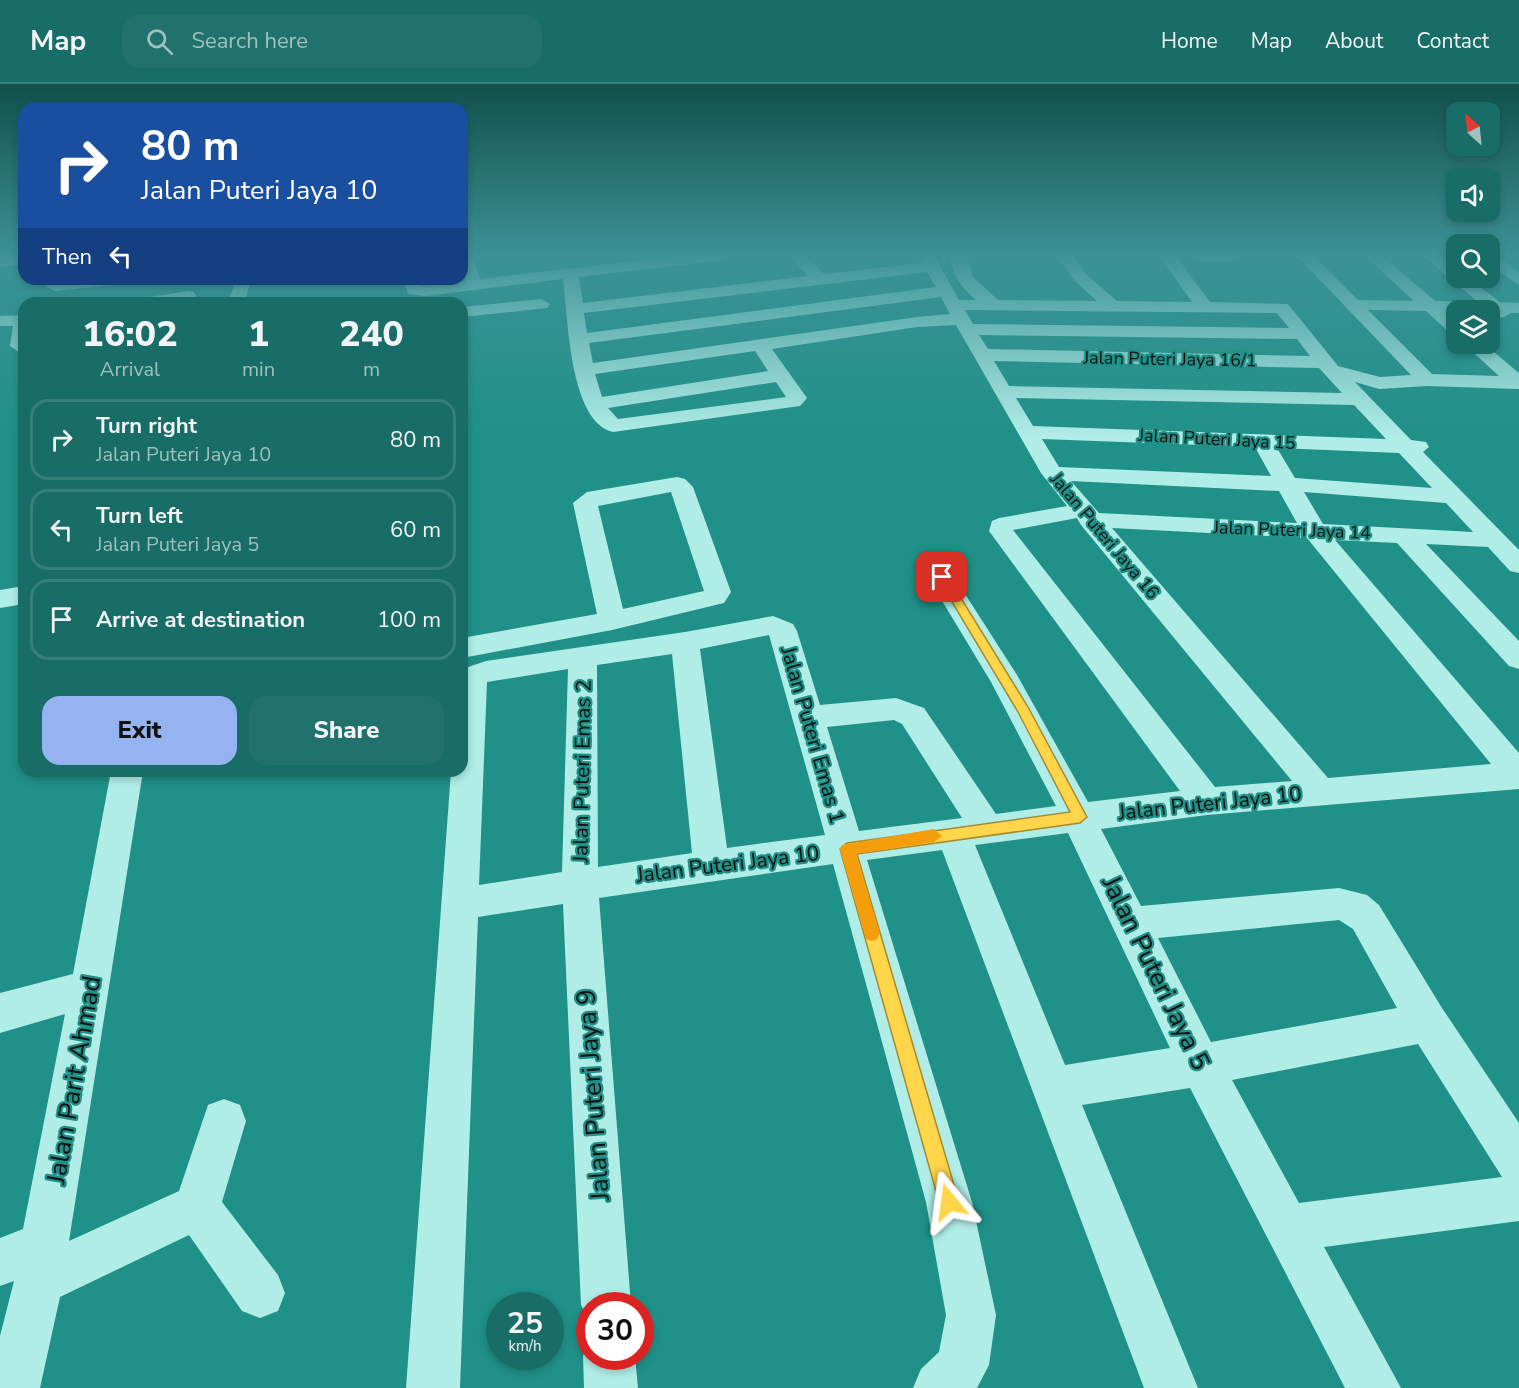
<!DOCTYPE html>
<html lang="en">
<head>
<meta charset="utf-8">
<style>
	:root { --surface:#186d66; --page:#21726c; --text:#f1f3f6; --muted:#9fc0bf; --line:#36807a; --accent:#95b2f1 }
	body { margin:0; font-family:"Nunito Sans",sans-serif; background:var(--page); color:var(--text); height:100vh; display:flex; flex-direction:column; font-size:22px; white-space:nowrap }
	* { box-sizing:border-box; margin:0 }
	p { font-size:20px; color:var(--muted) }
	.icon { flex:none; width:33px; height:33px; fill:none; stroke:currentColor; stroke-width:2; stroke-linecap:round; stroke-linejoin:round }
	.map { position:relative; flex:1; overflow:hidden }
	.details { position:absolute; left:18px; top:213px; width:450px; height:480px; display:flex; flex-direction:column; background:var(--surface); border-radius:18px; box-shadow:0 3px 9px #0003 }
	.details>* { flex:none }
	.hud { position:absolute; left:18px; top:18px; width:450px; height:183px; border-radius:18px; box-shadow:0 3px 9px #0003; background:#1a4fa0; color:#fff; overflow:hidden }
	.needle { width:39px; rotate:333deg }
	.fabs { position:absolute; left:1446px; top:18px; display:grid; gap:12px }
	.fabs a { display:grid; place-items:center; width:54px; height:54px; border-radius:12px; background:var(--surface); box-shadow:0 3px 9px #0003; font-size:30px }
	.speed { position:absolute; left:486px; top:1208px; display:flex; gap:12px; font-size:30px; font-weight:700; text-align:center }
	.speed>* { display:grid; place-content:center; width:78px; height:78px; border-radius:50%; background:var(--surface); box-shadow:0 3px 9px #0003; line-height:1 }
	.speed small { font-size:15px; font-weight:400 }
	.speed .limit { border:9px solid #d22; background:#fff; color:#111 }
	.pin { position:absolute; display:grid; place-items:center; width:51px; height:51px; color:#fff; margin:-26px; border-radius:12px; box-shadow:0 3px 9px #0006 }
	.me { position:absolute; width:66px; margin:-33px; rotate:344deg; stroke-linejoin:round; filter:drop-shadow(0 0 4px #0008) }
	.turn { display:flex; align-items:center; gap:21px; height:126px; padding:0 24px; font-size:27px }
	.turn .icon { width:78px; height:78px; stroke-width:2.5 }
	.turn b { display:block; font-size:42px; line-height:51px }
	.then { display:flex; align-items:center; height:57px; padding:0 24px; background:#0003; gap:12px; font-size:22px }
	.eta { display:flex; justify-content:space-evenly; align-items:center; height:102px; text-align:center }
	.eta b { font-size:36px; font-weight:800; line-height:42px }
	.primary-button { display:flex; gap:12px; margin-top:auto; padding:12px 24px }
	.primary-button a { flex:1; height:69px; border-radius:18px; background:var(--accent); color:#111; font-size:24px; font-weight:800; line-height:69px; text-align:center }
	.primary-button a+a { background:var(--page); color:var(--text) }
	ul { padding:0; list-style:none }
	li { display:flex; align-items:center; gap:18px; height:81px; margin:0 12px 9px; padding:0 12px; border:3px solid var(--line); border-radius:18px }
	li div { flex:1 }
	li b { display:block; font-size:22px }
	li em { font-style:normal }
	header { display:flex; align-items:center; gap:36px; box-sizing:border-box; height:84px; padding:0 30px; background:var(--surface); border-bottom:2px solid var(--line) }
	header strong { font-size:28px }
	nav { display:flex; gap:33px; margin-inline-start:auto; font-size:21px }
	.search { width:420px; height:54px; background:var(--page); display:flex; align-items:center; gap:15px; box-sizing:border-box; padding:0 21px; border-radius:18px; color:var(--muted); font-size:22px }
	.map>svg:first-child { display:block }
</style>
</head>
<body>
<header>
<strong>Map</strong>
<div class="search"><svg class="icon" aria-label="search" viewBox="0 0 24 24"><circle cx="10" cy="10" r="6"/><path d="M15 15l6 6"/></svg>Search here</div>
<nav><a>Home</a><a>Map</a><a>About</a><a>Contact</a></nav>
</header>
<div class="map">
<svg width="1519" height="1304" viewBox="0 0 1519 1304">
	<rect width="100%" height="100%" fill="#209188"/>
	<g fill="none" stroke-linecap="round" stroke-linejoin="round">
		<path fill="#b0ede7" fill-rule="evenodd" d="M 24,171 L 24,180 L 0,183 L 0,173 Z
			M 462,171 L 472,171 L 480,195 L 687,171 L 733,171 L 725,176 L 579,193 L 583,219 L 808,192 L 788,171 L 805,171 L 824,190 L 922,179 L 918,171 L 934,171 L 959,216 L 976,216 C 962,204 951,190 951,171 L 967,171 L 973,193 L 998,216 L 1097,217 L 1074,196 L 1056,171 L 1072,171 L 1086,190 L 1117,217 L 1192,218 L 1161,174 L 1163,171 L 1180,171 L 1177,174 L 1210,218 L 1288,220 L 1338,282 L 1380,293 L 1411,291 L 1296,171 L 1313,171 L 1358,216 L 1414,217 L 1364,171 L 1381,171 L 1435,217 L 1478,218 L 1422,171 L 1439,171 L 1456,184 L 1456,194 L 1468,194 L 1500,218 L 1519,219 L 1519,229 L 1511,229 L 1502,234 L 1490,226 L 1447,228 L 1456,236 L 1456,250 L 1450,249 L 1426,227 L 1368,226 L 1432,290 L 1499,292 L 1464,260 L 1484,260 L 1519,289 L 1519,305 L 1427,302 L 1379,305 L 1355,298 L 1411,356 L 1426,358 L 1429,363 L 1423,368 L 1519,466 L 1519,489 L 1510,487 L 1488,463 L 1426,460 L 1519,557 L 1519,585 L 1509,582 L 1397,459 L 1335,456 L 1519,669 L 1519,705 L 1207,731 L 1101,745 L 1141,822 L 1339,804 L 1367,811 L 1379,821 L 1442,924 L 1519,1039 L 1519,1137 L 1324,1163 L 1401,1304 L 1345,1304 L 1190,1004 L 1082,1021 L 1198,1304 L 1144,1304 L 942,766 L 867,776 L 972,1118 L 996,1231 L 989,1281 L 977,1304 L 913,1304 L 921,1285 L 939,1268 L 946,1231 L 926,1118 L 833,780 L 599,814 L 631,1221 L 590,1221 L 590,1239 L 581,1221 L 563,820 L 478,833 L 460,1304 L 406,1304 L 451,687 L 462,687 L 462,588 L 465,584 L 486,577 L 685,548 L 773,532 L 793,540 L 797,547 L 820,621 L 896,614 L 924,624 L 996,730 L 1056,722 L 991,598 L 918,477 L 922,471 L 931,469 L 940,471 L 1017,591 L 1088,718 L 1180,707 L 989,447 L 992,437 L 999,434 L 1067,422 L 1041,389 L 956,241 L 917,243 L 772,265 L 807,314 L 800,322 L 613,348 C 569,338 568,232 563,195 L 426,212 L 408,210 L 403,195 L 419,195 L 421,202 L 426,202 L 465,197 ZM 927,188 L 936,203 L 587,249 L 584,229 ZM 941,213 L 950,230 L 917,233 L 593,279 L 589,259 ZM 965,226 L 1277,229 L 1289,244 L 973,240 ZM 979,251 L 1297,255 L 1310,272 L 988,265 ZM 755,267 L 768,287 L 602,313 L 595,290 ZM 994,277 L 1319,284 L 1342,309 L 1009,302 ZM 776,298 L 786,313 L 618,335 L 608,324 ZM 1016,314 L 1354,321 L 1386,355 L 1033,342 ZM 1042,355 L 1255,363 L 1271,392 L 1059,383 ZM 1277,364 L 1399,369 L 1432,404 L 1295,394 ZM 1071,397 L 1279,407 L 1297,439 L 1099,429 ZM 1304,408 L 1446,419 L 1473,448 L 1323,440 ZM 1077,434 L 1081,441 L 1292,697 L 1215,703 L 1013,446 ZM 1112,444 L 1307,454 L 1491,680 L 1328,694 ZM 769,551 L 825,751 L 727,764 L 700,565 ZM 672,570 L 692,769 L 598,783 L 597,581 ZM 568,585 L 562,788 L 479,801 L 487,598 ZM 894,636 L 902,640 L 962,734 L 859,747 L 827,643 ZM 1068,749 L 1170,964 L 1065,981 L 975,761 ZM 1339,836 L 1353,845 L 1397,924 L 1211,958 L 1158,854 ZM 1418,960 L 1502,1093 L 1299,1119 L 1232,996 Z
			M 1189,171 L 1240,171 L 1242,173 C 1234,181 1197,179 1189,171 Z
			M 1490,171 L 1496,171 L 1519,188 L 1519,201 L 1490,181 Z
			M 74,195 L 131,195 L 123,200 L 54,207 L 46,202 L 54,197 Z
			M 237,195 L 254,195 L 249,202 L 245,219 L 227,219 Z
			M 188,207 L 194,208 L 196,212 L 194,216 L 176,219 L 134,219 L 143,214 Z
			M 541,215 L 550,220 L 547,224 L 462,233 L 462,223 Z
			M 24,231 L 24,266 L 19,268 L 10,262 L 13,242 L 0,242 L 0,232 Z
			M 677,393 L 685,395 L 693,403 L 731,508 L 724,519 L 612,546 L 462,574 L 462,554 L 597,530 L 573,419 L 587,408 ZM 671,408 L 704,507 L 623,525 L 598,422 Z
			M 24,502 L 24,520 L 0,524 L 0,506 Z
			M 111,687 L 143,687 L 69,1157 L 179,1107 L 208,1021 L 224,1015 L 240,1021 L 246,1037 L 222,1118 L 278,1191 L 285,1209 L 278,1227 L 260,1234 L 242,1227 L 189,1151 L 60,1213 L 40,1304 L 0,1304 L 0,1252 L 14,1197 L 0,1202 L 0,1154 L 23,1145 L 65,930 L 0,949 L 0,909 L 73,890 Z
			M 590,1256 L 590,1272 L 635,1272 L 638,1304 L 584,1304 L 583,1272 Z"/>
	</g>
	<linearGradient id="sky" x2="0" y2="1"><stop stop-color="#12504b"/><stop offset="0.48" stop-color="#3c9296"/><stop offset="1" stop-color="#3c9296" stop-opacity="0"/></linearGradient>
	<rect width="1519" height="353" fill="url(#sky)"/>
	<path fill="#ffd54a" stroke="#a68a30" stroke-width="1.5" d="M 942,489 L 948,493 L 1028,623 L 1087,733 L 1080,739 L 857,770 L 959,1118 L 956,1125 L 949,1128 L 942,1125 L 939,1118 L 840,765 L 847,759 L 1070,728 L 1018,628 L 937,493 Z"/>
	<path fill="#f59e0b" d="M 934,745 L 942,752 L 934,758 L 856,770 L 880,849 L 877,855 L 872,857 L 866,855 L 840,765 L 842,761 Z"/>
	<g text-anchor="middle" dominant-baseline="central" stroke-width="4.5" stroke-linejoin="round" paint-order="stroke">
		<g font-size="18" fill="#111" stroke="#209188">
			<text transform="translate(1170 275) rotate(1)">Jalan Puteri Jaya 16/1</text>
			<text transform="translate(1217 355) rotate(3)">Jalan Puteri Jaya 15</text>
			<text transform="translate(1292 446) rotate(2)">Jalan Puteri Jaya 14</text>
			<text transform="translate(1105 452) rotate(50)">Jalan Puteri Jaya 16</text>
		</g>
		<g font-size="21" fill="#111" stroke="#209188">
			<text transform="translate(813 651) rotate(74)">Jalan Puteri Emas 1</text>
			<text transform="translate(582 687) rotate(-89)">Jalan Puteri Emas 2</text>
			<text transform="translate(1210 719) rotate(-6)">Jalan Puteri Jaya 10</text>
			<text transform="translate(728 780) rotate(-7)">Jalan Puteri Jaya 10</text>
		</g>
		<g font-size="26" fill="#111" stroke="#209188">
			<text transform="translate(1156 889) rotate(64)">Jalan Puteri Jaya 5</text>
			<text transform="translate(74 996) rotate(-80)">Jalan Parit Ahmad</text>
			<text transform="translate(593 1011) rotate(-94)">Jalan Puteri Jaya 9</text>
		</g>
	</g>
</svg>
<div class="fabs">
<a><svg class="needle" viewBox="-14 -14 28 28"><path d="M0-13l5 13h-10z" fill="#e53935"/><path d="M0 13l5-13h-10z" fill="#9fc0bf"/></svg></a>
<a><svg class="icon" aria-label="sound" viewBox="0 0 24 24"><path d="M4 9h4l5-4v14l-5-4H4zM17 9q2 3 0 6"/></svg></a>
<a><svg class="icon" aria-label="search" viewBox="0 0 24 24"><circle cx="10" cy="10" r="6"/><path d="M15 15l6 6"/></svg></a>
<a><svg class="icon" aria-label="layers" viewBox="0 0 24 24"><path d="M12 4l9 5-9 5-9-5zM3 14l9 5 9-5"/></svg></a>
</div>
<div class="speed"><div>25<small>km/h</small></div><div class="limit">30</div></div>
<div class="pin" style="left:942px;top:493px;background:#d93025"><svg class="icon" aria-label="arrive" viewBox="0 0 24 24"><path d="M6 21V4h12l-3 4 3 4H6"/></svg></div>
<svg class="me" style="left:949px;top:1118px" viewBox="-20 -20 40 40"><path d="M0-17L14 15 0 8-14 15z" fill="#ffd54a" stroke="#fff" stroke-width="4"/></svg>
<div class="hud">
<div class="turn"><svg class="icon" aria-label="right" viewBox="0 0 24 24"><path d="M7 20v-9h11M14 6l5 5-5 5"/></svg><div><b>80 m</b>Jalan Puteri Jaya 10</div></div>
<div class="then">Then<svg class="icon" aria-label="left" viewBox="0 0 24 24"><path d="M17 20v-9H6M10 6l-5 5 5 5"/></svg></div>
</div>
<section class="details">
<div class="eta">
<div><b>16:02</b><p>Arrival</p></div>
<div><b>1</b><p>min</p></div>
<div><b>240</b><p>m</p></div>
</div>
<ul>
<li><svg class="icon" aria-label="right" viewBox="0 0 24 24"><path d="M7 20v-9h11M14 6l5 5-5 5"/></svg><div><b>Turn right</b><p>Jalan Puteri Jaya 10</p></div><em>80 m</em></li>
<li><svg class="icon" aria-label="left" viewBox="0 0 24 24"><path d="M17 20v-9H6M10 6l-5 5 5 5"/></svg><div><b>Turn left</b><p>Jalan Puteri Jaya 5</p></div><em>60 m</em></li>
<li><svg class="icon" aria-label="arrive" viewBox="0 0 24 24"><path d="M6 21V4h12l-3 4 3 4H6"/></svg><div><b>Arrive at destination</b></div><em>100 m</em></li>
</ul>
<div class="primary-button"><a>Exit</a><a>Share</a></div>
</section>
</div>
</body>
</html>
